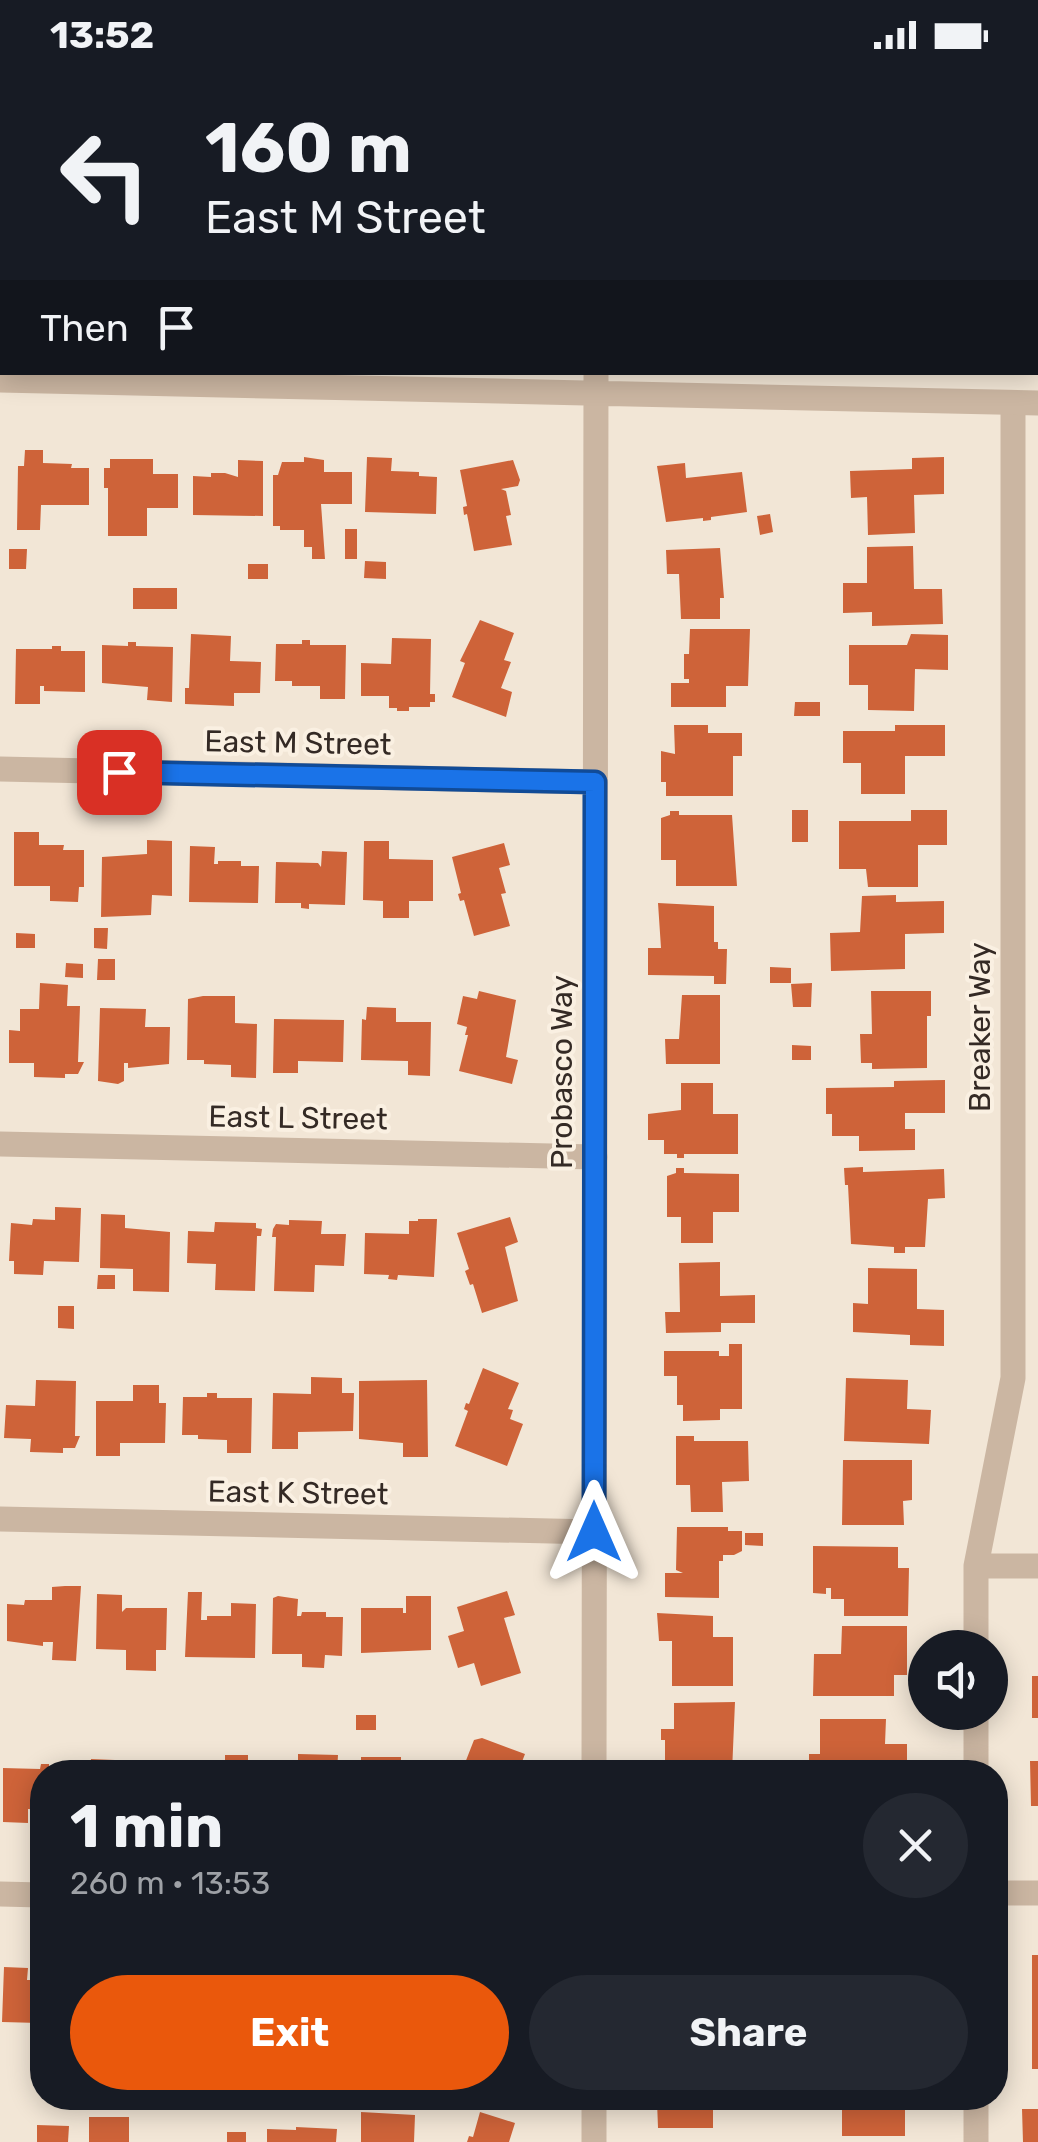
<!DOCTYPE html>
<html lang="en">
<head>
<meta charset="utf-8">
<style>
	:root { --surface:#171b24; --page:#242831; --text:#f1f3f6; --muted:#9ea1a6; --accent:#ea580c }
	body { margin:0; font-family:Rubik,sans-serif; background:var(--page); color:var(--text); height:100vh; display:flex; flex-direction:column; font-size:38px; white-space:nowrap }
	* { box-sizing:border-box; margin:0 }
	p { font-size:32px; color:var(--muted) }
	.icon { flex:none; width:55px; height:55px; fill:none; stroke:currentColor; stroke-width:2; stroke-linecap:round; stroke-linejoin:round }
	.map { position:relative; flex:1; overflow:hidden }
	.sheet { position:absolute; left:30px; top:1690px; width:978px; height:350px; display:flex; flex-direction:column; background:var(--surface); border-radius:40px; box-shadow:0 5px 25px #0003 }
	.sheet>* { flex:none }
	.top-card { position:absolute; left:0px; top:0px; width:1040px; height:305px; box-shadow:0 5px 25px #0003; background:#171b24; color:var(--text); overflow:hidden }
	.tools { position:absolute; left:908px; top:1560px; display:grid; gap:20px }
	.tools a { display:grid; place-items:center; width:100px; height:100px; border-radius:50%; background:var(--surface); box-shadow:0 5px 25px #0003; font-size:50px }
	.pin { position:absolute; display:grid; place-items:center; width:85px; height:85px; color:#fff; margin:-42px; border-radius:20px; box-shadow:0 5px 15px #0006 }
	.me { position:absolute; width:110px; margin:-55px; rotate:0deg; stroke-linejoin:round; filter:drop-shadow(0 0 8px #0008) }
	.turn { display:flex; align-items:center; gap:35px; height:210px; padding:0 40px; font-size:45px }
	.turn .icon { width:130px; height:130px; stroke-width:2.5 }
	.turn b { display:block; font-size:70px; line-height:85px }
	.then { display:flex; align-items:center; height:95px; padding:0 40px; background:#0003; gap:20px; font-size:38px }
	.round { display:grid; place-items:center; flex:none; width:105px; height:105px; border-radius:52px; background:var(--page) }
	.head { display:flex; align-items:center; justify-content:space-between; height:170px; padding:0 40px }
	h1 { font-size:60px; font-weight:700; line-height:75px }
	.action { display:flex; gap:20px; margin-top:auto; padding:20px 40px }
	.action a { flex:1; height:115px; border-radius:60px; background:var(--accent); color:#fff; font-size:40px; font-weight:700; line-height:115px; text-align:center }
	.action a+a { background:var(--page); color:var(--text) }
	.status { display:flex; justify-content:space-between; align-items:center; height:70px; padding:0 50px; background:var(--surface); direction:ltr }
	.status svg { height:28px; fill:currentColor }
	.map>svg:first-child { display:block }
</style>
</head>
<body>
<div class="status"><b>13:52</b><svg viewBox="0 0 49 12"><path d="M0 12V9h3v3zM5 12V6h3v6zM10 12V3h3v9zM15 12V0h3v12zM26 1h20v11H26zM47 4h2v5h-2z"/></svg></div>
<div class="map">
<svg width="1038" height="2072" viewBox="0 0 1038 2072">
	<rect width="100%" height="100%" fill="#f2e6d6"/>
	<path fill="#ce6339" d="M 25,380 L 43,380 L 43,393 L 72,394 L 71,398 L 89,398 L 89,435 L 41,435 L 40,460 L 17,460 L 18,396 L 24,396 Z
		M 304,387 L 324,390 L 324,402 L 352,402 L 352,434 L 321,434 L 325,489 L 312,489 L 312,477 L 304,477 L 304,460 L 280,460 L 280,456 L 273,456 L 273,405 L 278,405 L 282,392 L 304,392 Z
		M 367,387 L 392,388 L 391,401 L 419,402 L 419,406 L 437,407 L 436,444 L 365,442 Z
		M 944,387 L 944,424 L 914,425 L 915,463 L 868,465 L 867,427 L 851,428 L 850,401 L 912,399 L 912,388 Z
		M 110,389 L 153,389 L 153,404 L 178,404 L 178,438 L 147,438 L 147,466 L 108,466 L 108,418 L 104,418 L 104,398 L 110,398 Z
		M 238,390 L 263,391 L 263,446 L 193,445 L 193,406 L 211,407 L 211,403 L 225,403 L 238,407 Z
		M 513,390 L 520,410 L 518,416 L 501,419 L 506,421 L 511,445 L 506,446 L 512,475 L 474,481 L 467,444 L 464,445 L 463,437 L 467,436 L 460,400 Z
		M 685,393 L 686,408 L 742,402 L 747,442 L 711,447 L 711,450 L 703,451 L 703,448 L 666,452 L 657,396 Z
		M 770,444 L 773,462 L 760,465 L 757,446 Z
		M 345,459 L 357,459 L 357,489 L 345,489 Z
		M 913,476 L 914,519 L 942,519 L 943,554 L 872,556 L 872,542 L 843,543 L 843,513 L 867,513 L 867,477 Z
		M 720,478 L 724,528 L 720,528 L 720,549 L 681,549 L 679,504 L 667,504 L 666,480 Z
		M 9,479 L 27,479 L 26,499 L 9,499 Z
		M 365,491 L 386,492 L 386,509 L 364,508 Z
		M 248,494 L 268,494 L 268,509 L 248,509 Z
		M 133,518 L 177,518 L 177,539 L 133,539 Z
		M 480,550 L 514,563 L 504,590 L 511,592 L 501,618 L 512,622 L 506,647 L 452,627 L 465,593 L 460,591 Z
		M 690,559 L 750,559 L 748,616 L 726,616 L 726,637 L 671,637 L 671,613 L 689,613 L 689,609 L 684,609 L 684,584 L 689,584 Z
		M 191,564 L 231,566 L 230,591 L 261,592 L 260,623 L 234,623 L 234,636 L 185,634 L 185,618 L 189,618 Z
		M 911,564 L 948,565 L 948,600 L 915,599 L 914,641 L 868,640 L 868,615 L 849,615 L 849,575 L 907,575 Z
		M 392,568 L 431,569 L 430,624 L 435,624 L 435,632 L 430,632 L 430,637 L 409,637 L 409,641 L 397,641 L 397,638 L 389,638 L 389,626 L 361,626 L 361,593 L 391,594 Z
		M 302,570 L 310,570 L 310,575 L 346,575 L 345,629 L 320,629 L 320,616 L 292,616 L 292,611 L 275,611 L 276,574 L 302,574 Z
		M 128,572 L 136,572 L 136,576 L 173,577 L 172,632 L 147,630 L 148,617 L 102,613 L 102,575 L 128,576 Z
		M 52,576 L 61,576 L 61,581 L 85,581 L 85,622 L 44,621 L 44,616 L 40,616 L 40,634 L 15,634 L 16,579 L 52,579 Z
		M 795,632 L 820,632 L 820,646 L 794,646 Z
		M 674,655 L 708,655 L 708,663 L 742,663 L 742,686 L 733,686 L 733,726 L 666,726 L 666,712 L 661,712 L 661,681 L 675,684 Z
		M 895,655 L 945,655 L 945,686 L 905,686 L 905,724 L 861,724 L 861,693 L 843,693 L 843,661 L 895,661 Z
		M 792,740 L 808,740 L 808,772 L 792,772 Z
		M 911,740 L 947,740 L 947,775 L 918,775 L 918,817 L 868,817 L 866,799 L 839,799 L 839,751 L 911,751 Z
		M 670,741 L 679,741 L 679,745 L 732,745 L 737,816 L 676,816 L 676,790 L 661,790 L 661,748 L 670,745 Z
		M 14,762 L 39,762 L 39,775 L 64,775 L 63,780 L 84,780 L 84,817 L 79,817 L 78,832 L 50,831 L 50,816 L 14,816 Z
		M 147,770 L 172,771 L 172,826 L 152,825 L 151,845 L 101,847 L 102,787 L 147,784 Z
		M 364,771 L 389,771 L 389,789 L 433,790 L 433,831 L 409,831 L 409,848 L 383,848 L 383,831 L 363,830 Z
		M 504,773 L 510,795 L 499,798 L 506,823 L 501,824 L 510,856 L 474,866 L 464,830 L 460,831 L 458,824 L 461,823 L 452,787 Z
		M 190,776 L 215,777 L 214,794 L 218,794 L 218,791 L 241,791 L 241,796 L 259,796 L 258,833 L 189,832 Z
		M 322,781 L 347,782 L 345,835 L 309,834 L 309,839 L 301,838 L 301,833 L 275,833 L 276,792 L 318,793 L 321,797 Z
		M 896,825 L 896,832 L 944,831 L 944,863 L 905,864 L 905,899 L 831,901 L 830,863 L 860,862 L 862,826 Z
		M 658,833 L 714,836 L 714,872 L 718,872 L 718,879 L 727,879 L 726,914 L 714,914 L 714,906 L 648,905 L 648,878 L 661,878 Z
		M 94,858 L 108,858 L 107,879 L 94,878 Z
		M 16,863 L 35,864 L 35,878 L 16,878 Z
		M 98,889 L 115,889 L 115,910 L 97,910 Z
		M 66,893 L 83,894 L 83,908 L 65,907 Z
		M 770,897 L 791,898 L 791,913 L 770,913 Z
		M 40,913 L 68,915 L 67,936 L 80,936 L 78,992 L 84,992 L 78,1004 L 65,1004 L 65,1008 L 34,1007 L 34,993 L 9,993 L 9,960 L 20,961 L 20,939 L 39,939 Z
		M 812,913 L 811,937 L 793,937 L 791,914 Z
		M 479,921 L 516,930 L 506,987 L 518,990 L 512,1014 L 459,1001 L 468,965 L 465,965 L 467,957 L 457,954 L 463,926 L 477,929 Z
		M 871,921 L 931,921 L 931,946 L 927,946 L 927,998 L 872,999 L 872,993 L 861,993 L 860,964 L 872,964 Z
		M 682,925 L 720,925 L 720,994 L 666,994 L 665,969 L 679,969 Z
		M 203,926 L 235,926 L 235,953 L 257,954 L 256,1008 L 231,1007 L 231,995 L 204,994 L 204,990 L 187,990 L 188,929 Z
		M 367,937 L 396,938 L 396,952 L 431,952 L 430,1006 L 408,1005 L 408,991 L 361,990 L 362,949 L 366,950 Z
		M 100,938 L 146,939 L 145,957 L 170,957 L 169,994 L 128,998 L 128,993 L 124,993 L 124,1011 L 118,1014 L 98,1011 Z
		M 274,949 L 344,950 L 343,992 L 298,991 L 298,1003 L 273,1003 Z
		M 792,975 L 811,976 L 811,990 L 792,990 Z
		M 945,1010 L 945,1043 L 905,1043 L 905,1059 L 915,1059 L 915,1080 L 859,1081 L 859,1066 L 832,1066 L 832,1044 L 826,1044 L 826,1018 L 894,1017 L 894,1011 Z
		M 681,1013 L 713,1013 L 713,1044 L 738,1044 L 738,1084 L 684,1084 L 684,1088 L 677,1088 L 677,1084 L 664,1084 L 664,1070 L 648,1070 L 648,1044 L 681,1040 Z
		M 863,1097 L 863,1102 L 944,1099 L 945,1128 L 928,1129 L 925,1177 L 905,1177 L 905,1183 L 894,1183 L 894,1177 L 851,1174 L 848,1115 L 845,1115 L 844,1098 Z
		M 676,1098 L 684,1098 L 684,1103 L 739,1104 L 739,1142 L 713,1142 L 713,1173 L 681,1173 L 681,1147 L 667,1147 L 667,1106 L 676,1103 Z
		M 55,1137 L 81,1138 L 79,1192 L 44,1191 L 43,1205 L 14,1204 L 14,1191 L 9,1191 L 11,1153 L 32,1155 L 33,1149 L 55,1150 Z
		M 101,1144 L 125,1145 L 125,1158 L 170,1162 L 169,1222 L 133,1221 L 133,1199 L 100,1198 Z
		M 510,1147 L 518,1172 L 505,1177 L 518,1231 L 482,1243 L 473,1214 L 470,1215 L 465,1201 L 469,1199 L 457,1163 Z
		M 418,1149 L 437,1149 L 434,1207 L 398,1205 L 397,1210 L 388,1209 L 389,1205 L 364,1204 L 365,1163 L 409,1164 L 409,1151 L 418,1151 Z
		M 289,1150 L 322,1151 L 321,1164 L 346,1164 L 344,1196 L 315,1195 L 314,1222 L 274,1221 L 276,1167 L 272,1167 L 273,1159 L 276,1154 L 289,1155 Z
		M 215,1152 L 256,1153 L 256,1158 L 262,1159 L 261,1166 L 257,1166 L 255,1221 L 215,1220 L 216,1194 L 187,1193 L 188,1161 L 214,1162 Z
		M 720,1192 L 720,1226 L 755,1225 L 755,1253 L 721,1253 L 721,1262 L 666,1263 L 665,1242 L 680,1242 L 679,1193 Z
		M 868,1198 L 917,1199 L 917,1239 L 944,1240 L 944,1276 L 910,1275 L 910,1265 L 853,1262 L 853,1233 L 868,1234 Z
		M 98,1205 L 115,1205 L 115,1219 L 97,1219 Z
		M 58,1236 L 74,1236 L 74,1259 L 58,1258 Z
		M 729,1274 L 742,1274 L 742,1339 L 720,1339 L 720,1350 L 683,1351 L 683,1335 L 677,1335 L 677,1306 L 664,1306 L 664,1281 L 719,1281 L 719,1286 L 729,1286 Z
		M 483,1298 L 519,1313 L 508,1339 L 513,1340 L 510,1349 L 523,1354 L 507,1396 L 455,1376 L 468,1341 L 464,1339 L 466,1333 L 469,1334 Z
		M 311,1307 L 342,1308 L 342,1323 L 354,1323 L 353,1361 L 298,1362 L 298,1379 L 272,1379 L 273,1323 L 311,1324 Z
		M 846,1308 L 908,1310 L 907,1339 L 931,1340 L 929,1374 L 844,1371 Z
		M 36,1310 L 76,1311 L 75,1366 L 80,1366 L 75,1378 L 63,1378 L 63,1383 L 30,1382 L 31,1369 L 4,1368 L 6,1335 L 35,1336 Z
		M 427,1310 L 428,1387 L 403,1387 L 403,1373 L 359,1369 L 359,1311 Z
		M 133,1315 L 159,1315 L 159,1333 L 166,1333 L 165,1373 L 120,1373 L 120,1386 L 96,1386 L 96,1331 L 133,1331 Z
		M 207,1323 L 217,1323 L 217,1328 L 252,1328 L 251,1383 L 227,1383 L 227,1370 L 198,1369 L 198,1365 L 182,1365 L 183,1327 L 207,1327 Z
		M 676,1366 L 694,1366 L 694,1371 L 748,1371 L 749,1411 L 722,1412 L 723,1442 L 691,1442 L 690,1415 L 676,1415 Z
		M 843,1390 L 912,1390 L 912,1430 L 903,1431 L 904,1455 L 842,1455 Z
		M 677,1457 L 728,1457 L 728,1461 L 742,1461 L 742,1481 L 734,1485 L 723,1485 L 723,1491 L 719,1491 L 719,1528 L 665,1527 L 665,1503 L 683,1503 L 676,1500 Z
		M 745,1463 L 763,1463 L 763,1476 L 745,1475 Z
		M 813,1476 L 898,1477 L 898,1498 L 909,1498 L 908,1546 L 844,1546 L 844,1529 L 831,1529 L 831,1518 L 826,1518 L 826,1524 L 813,1523 Z
		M 65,1516 L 81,1516 L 76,1591 L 52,1590 L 53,1572 L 43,1572 L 43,1576 L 7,1571 L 7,1534 L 24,1535 L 25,1530 L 52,1530 L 52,1517 Z
		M 507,1521 L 515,1545 L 504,1548 L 521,1603 L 481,1616 L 474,1593 L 458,1598 L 448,1566 L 464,1561 L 457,1537 Z
		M 188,1522 L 202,1522 L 201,1550 L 207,1550 L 207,1546 L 231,1546 L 231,1533 L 256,1534 L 255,1588 L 185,1587 Z
		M 97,1524 L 122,1525 L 122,1542 L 126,1538 L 167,1538 L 166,1580 L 156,1580 L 156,1601 L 126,1600 L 126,1580 L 96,1579 Z
		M 278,1526 L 298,1529 L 297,1546 L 301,1546 L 302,1542 L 326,1542 L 326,1547 L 343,1547 L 342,1586 L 325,1585 L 324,1598 L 302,1597 L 302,1584 L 272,1584 L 273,1528 Z
		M 406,1526 L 431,1526 L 431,1580 L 361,1583 L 361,1538 L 403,1538 L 403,1543 L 406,1543 Z
		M 657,1543 L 713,1546 L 713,1567 L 733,1567 L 733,1616 L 672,1616 L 672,1571 L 659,1571 Z
		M 842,1556 L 907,1556 L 907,1605 L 894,1605 L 894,1626 L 813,1626 L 814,1584 L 841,1584 Z
		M 1032,1606 L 1038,1606 L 1038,1648 L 1032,1648 Z
		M 735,1632 L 732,1702 L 665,1702 L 665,1670 L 661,1670 L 661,1659 L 674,1659 L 674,1633 Z
		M 356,1645 L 376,1645 L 376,1660 L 356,1660 Z
		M 820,1649 L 886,1649 L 885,1674 L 907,1674 L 907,1702 L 809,1702 L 809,1684 L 820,1684 Z
		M 482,1668 L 525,1684 L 518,1702 L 470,1702 L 472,1696 L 465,1693 L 474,1670 Z
		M 298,1684 L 338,1685 L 337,1702 L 298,1702 Z
		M 225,1685 L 248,1685 L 248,1702 L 225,1702 Z
		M 361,1687 L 401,1687 L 401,1702 L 361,1702 Z
		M 91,1689 L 115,1690 L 115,1702 L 90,1702 Z
		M 1030,1691 L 1038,1691 L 1038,1736 L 1031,1736 Z
		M 41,1694 L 49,1694 L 49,1699 L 74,1699 L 74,1702 L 42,1702 L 42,1740 L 28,1739 L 28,1753 L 3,1752 L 3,1698 L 40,1699 Z
		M 1032,1885 L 1038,1885 L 1038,1999 L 1032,1999 Z
		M 4,1897 L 28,1898 L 27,1910 L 42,1910 L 42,1980 L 38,1980 L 39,1953 L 2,1952 Z
		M 671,2028 L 713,2028 L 713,2058 L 658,2058 L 657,2031 L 671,2031 Z
		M 815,2028 L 905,2028 L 905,2066 L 842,2066 L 842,2036 L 815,2036 Z
		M 1022,2039 L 1038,2039 L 1038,2072 L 1023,2072 Z
		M 361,2042 L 415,2045 L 414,2072 L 361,2072 Z
		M 480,2042 L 515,2053 L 509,2072 L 467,2072 L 469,2066 L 473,2067 Z
		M 89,2047 L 129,2047 L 129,2072 L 89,2072 Z
		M 37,2055 L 69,2056 L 68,2072 L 37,2072 Z
		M 296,2057 L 337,2059 L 336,2072 L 267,2072 L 267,2059 L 296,2060 Z
		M 227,2062 L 246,2062 L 246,2072 L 227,2072 Z"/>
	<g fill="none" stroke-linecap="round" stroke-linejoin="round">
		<path stroke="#cbb6a2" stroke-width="25" d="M 0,699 L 595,712
			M 0,1074 L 595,1087
			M 0,1449 L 594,1462
			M 976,1496 L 1038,1496
			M 976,1578 L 976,1496 L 1013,1308 L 1013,333
			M 976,1642 L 976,1702
			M 995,1823 L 1038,1823
			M 0,1824 L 42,1825
			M 976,2072 L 976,2028"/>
		<path stroke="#cbb6a2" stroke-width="25" d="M 596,2 L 596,0
			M 0,310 L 1038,333
			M 594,1702 L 596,302
			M 594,2072 L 594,2028"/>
	</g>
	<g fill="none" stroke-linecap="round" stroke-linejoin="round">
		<defs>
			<path id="route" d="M 119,702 L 595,712 L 594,1462"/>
		</defs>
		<use href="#route" stroke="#114b97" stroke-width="25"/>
		<use href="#route" stroke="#1a73e8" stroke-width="18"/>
	</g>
	<g text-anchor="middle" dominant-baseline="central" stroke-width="8" stroke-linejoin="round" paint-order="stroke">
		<g font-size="30" fill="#342a25" stroke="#faf0e2">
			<text transform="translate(298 673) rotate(1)">East M Street</text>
			<text transform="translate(980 957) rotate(-90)">Breaker Way</text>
			<text transform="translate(562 1002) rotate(-90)">Probasco Way</text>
			<text transform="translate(298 1048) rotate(1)">East L Street</text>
			<text transform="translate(298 1423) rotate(1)">East K Street</text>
		</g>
	</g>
</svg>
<div class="tools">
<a><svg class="icon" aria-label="sound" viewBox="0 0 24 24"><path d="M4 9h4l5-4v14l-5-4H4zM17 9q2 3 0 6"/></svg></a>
</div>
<div class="pin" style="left:119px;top:702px;background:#d93025"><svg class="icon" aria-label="arrive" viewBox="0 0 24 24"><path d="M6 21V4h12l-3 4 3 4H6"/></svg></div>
<svg class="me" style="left:594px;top:1462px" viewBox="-20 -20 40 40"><path d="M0-17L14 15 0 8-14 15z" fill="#1a73e8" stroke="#fff" stroke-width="4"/></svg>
<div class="top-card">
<div class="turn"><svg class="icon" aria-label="left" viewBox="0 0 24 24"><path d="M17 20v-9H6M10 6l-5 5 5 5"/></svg><div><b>160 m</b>East M Street</div></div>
<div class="then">Then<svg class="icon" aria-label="arrive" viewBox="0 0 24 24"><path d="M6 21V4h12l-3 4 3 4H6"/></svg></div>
</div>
<section class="sheet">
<div class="head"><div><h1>1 min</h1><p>260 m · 13:53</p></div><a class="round"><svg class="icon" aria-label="close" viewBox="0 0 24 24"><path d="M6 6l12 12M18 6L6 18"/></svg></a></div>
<div class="action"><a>Exit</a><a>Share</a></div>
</section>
</div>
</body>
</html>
